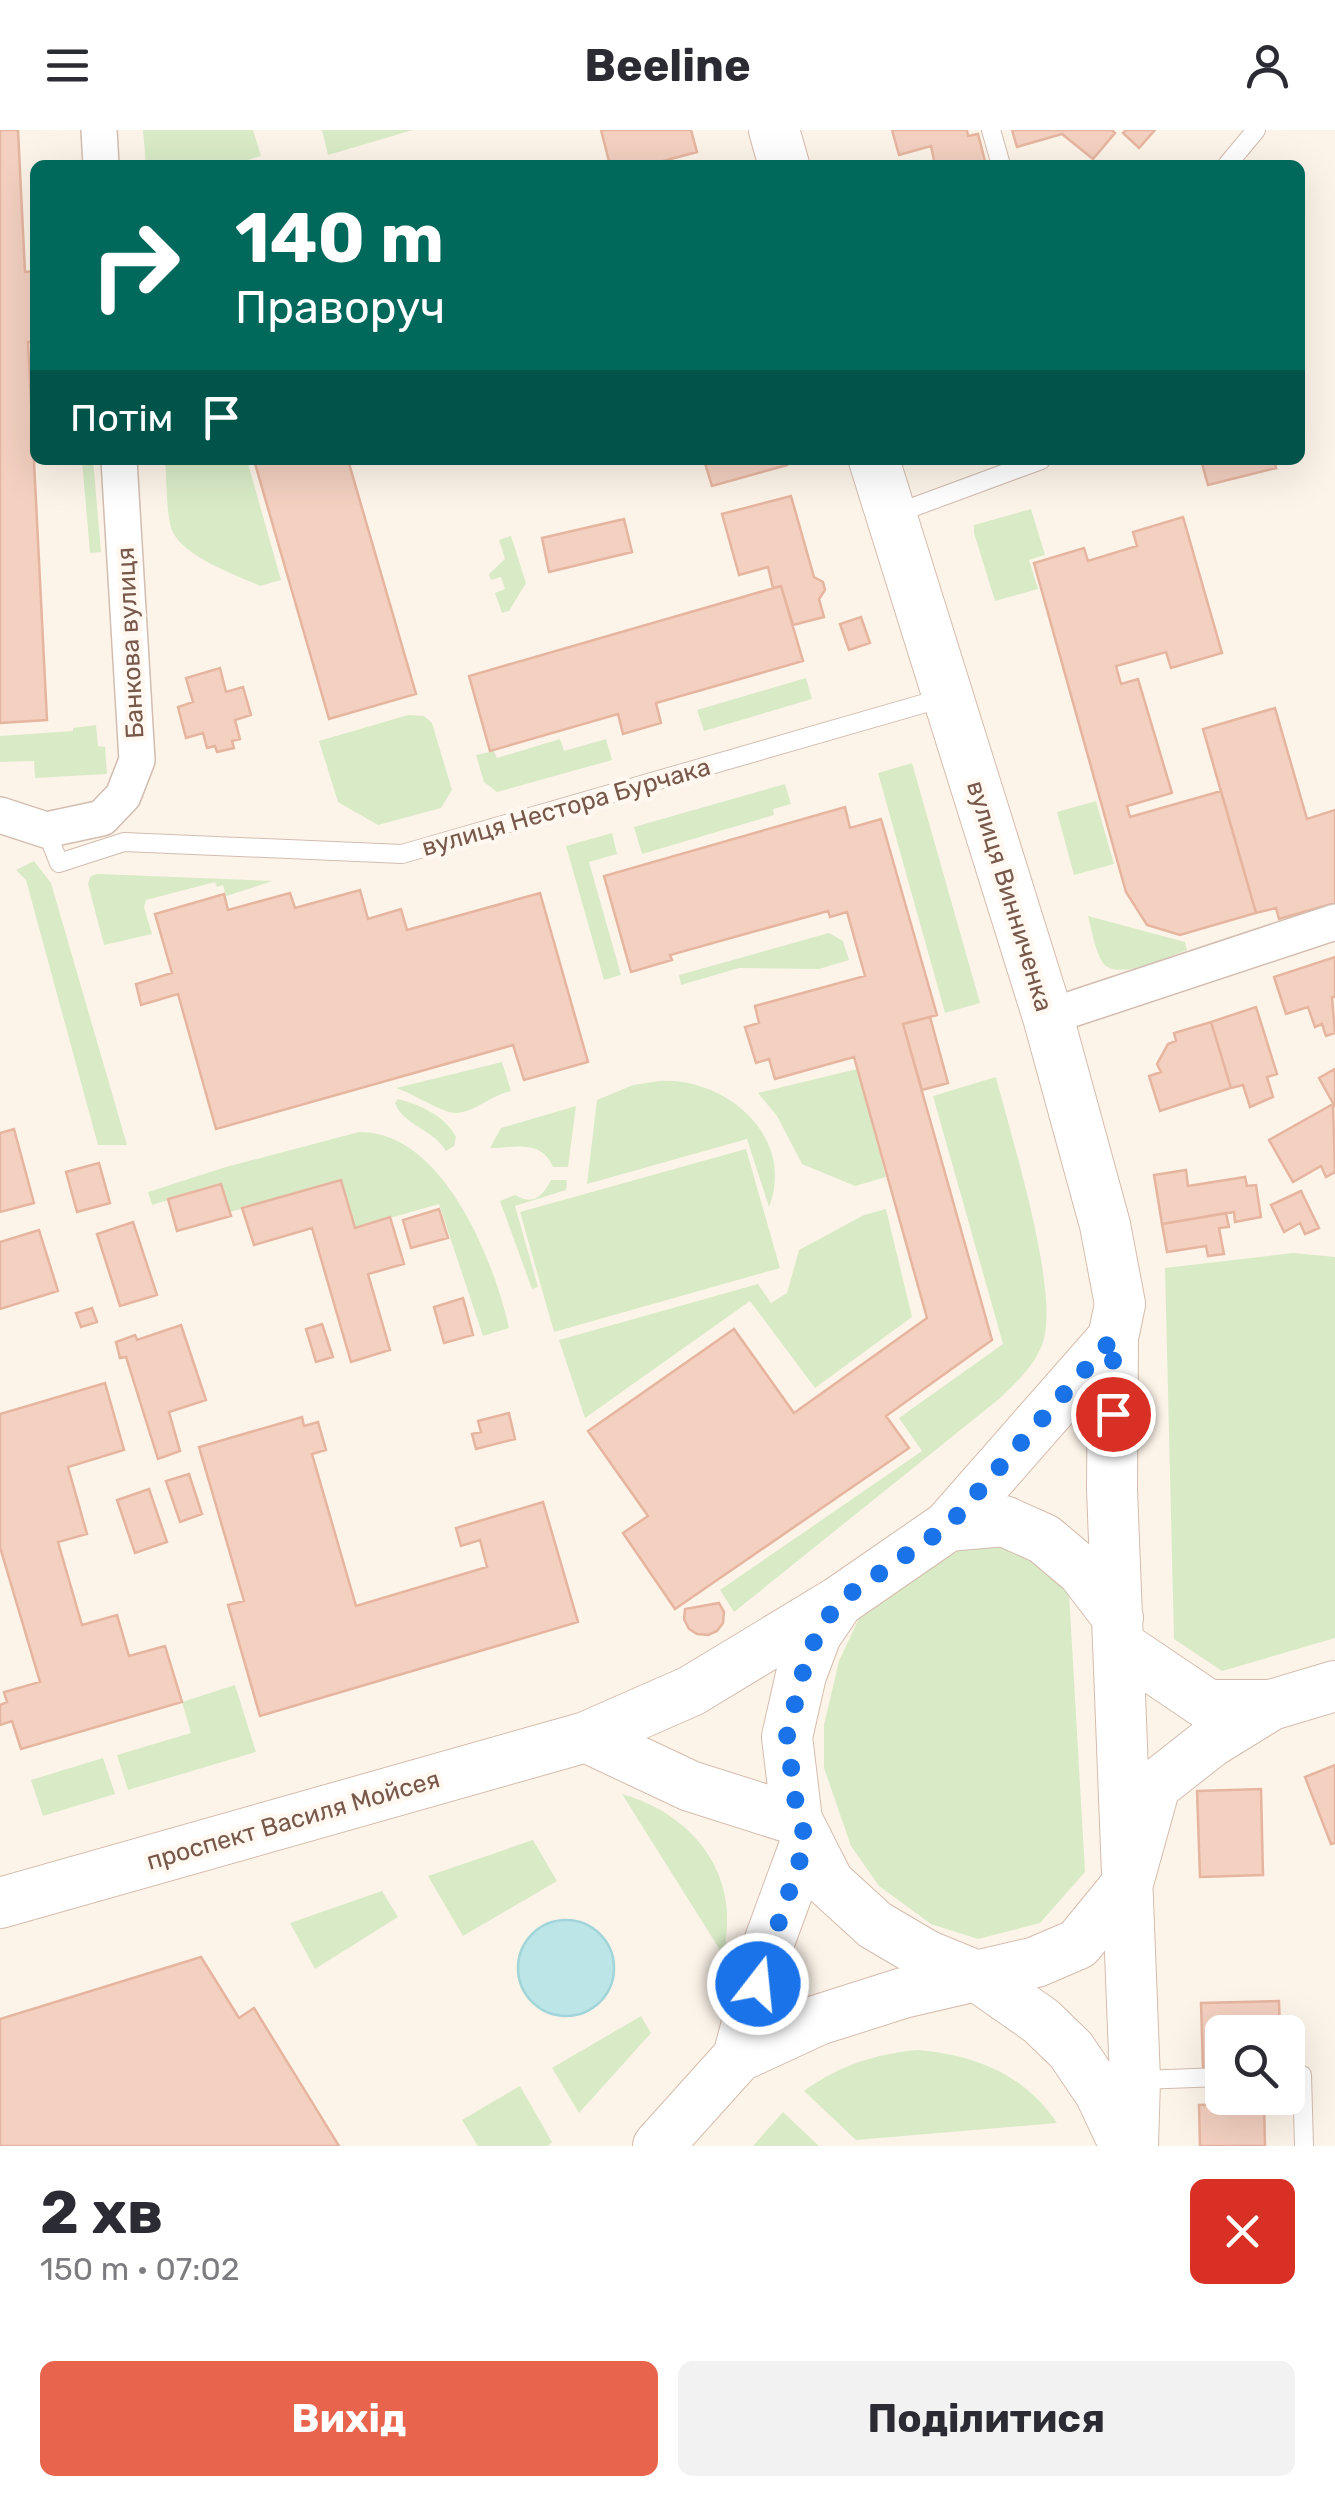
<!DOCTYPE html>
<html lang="uk">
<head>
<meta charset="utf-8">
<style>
	:root { --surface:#fff; --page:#f2f2f3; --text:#2b2b33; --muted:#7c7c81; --accent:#e8644d }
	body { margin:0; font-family:Rubik,sans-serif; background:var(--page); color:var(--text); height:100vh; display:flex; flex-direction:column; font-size:38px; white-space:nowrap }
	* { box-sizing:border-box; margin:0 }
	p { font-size:32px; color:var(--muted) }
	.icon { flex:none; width:55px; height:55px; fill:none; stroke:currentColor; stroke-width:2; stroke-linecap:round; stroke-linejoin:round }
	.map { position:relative; height:2016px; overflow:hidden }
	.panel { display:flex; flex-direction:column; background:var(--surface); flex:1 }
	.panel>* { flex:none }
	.hud { position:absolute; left:30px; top:30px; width:1275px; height:305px; border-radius:15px; box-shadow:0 10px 40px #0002; background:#00695c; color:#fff; overflow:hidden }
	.fabs { position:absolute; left:1205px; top:1885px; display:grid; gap:20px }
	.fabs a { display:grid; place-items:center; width:100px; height:100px; border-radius:15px; background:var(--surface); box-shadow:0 10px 40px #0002; font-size:50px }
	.pin { position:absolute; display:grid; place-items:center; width:85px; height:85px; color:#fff; margin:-42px; border:5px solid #fff; border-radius:50%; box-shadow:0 2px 10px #0007 }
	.me { position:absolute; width:110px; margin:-55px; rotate:16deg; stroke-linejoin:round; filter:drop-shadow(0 0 8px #0008) }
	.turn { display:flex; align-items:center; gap:35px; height:210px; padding:0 40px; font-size:45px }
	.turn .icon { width:130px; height:130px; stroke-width:2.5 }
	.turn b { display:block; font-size:70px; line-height:85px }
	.then { display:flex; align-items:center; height:95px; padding:0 40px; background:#0003; gap:20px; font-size:38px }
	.round { display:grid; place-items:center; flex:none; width:105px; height:105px; border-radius:15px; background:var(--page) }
	.summary { display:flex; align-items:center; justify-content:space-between; height:170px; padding:0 40px }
	h1 { font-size:60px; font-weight:700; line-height:75px }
	.primary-button { display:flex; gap:20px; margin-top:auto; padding:20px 40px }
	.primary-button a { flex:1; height:115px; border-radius:15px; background:var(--accent); color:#fff; font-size:40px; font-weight:700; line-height:115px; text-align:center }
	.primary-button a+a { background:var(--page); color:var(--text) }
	header { display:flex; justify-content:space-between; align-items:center; height:130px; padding:0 40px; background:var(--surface); font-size:45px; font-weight:700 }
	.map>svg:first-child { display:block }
</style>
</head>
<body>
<header><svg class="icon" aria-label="menu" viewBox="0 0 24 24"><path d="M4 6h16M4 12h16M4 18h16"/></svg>Beeline<svg class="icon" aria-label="person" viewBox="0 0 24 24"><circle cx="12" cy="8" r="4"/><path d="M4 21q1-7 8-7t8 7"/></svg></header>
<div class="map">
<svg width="1335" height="2016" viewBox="0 0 1335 2016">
	<rect width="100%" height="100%" fill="#fdf4e9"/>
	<path fill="#d8ebc6" d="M 143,0 L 253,0 L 261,26 L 229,35 L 146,35 Z
		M 322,0 L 413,0 L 328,25 Z
		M 82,330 L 93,330 L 101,422 L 90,423 Z
		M 165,330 L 247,330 L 281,450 L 260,456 C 234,444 175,424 170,394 C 166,374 167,351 165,330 Z
		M 1031,379 L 1045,425 L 1029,430 L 1038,459 L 995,471 L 974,403 L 974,395 Z
		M 511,406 L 526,453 L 509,481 L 502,483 L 495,463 L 505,459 L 501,447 L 491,450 L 489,444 L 505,429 L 499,410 Z
		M 806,548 L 812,569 L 704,601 L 697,580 Z
		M 408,585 L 424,586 L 432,593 L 452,660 L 441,678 L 378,695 L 338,672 L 319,611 Z
		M 96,595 L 98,616 L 105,617 L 107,644 L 35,648 L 34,631 L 0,632 L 0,606 L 73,601 L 73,598 Z
		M 560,609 L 564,621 L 606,609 L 612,630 L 497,662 L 484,652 L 476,625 L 494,621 L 497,628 Z
		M 912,633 L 980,873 L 945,883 L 878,643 Z
		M 785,654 L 791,674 L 773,679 L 774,685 L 642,724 L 634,697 Z
		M 1096,671 L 1114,734 L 1074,745 L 1057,682 Z
		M 612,703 L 617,724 L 589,732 L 621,845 L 604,850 L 566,716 Z
		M 34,731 L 51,753 L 127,1015 L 98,1015 L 26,750 L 16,740 Z
		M 96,744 L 100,744 L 273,751 L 226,766 L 223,755 L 217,757 L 215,752 L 146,770 L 144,777 L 152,804 L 104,815 L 88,754 L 90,747 Z
		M 1088,786 L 1185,812 L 1187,820 C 1170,826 1117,852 1103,833 C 1095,822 1092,800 1088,786 Z
		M 829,803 L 843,811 L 849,830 L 819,839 L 739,838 L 681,855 L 679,845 Z
		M 502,932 L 511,961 C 492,965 476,981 457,983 C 444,984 412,963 396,958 Z
		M 857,939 L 886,1047 L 855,1056 L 802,1034 L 777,986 L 758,963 Z
		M 996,947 C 1010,1003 1062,1166 1042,1215 C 1034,1236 1015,1254 999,1269 L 734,1482 L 720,1460 L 922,1321 L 899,1288 L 1003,1214 L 933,966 Z
		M 660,951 C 726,947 796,1007 769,1077 L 747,1009 L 587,1054 L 597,970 L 633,955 Z
		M 398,969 C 421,975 445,986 456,1007 L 454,1016 L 446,1021 C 434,1000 402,994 395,973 Z
		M 576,976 L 568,1037 L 553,1037 C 541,1009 515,1018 490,1018 L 501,998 Z
		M 359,1002 C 443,1001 494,1130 509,1198 L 483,1206 L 439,1074 L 355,1098 L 340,1050 L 230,1082 L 221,1054 L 152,1075 L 148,1062 L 226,1037 Z
		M 746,1019 L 780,1138 L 554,1202 L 520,1082 Z
		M 551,1050 L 567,1050 L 566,1060 L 515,1076 L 538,1157 L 532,1159 L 500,1071 L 515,1065 C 533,1076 543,1066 551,1050 Z
		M 886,1079 L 912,1187 L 815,1258 L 750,1171 L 585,1288 L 559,1210 L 758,1154 L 771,1173 L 787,1163 L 799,1120 L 864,1085 Z
		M 1293,1123 L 1335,1127 L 1335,1508 L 1222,1541 L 1174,1509 L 1165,1138 Z
		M 1002,1414 L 1032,1424 L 1069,1463 L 1085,1742 L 1040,1793 L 978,1809 L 931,1794 L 879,1756 L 851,1716 L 824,1638 L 824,1595 L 839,1531 L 860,1486 L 930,1426 L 966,1416 Z
		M 235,1555 L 256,1622 L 128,1660 L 117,1625 L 191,1603 L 182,1572 Z
		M 103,1628 L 115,1664 L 43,1686 L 31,1650 Z
		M 622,1664 C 673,1678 719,1717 726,1773 C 729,1790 725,1811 725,1828 Z
		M 533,1710 L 557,1751 L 463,1806 L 428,1746 Z
		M 382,1761 L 398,1787 L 315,1839 L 290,1793 Z
		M 641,1886 L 651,1903 L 579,1983 L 552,1938 Z
		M 918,1920 C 975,1925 1024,1944 1057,1993 L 856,2010 L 804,1961 C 840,1935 875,1924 918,1920 Z
		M 520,1956 L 552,2012 L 548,2016 L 478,2016 L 462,1990 Z
		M 783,1982 L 819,2016 L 753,2016 Z"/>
	<path fill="#bce5e7" stroke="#a2d5d9" stroke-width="2.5" d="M518 1838a48 48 0 1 1 96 0a48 48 0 1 1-96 0Z"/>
	<path fill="#f3d0c0" stroke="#e6b5a0" stroke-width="2.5" d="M 0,0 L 18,0 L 25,142 L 35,141 L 35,212 L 28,212 L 47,590 L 0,593 Z
		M 601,0 L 691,0 L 697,22 L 648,35 L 610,35 Z
		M 892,0 L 967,0 L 968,6 L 978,4 L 986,35 L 935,35 L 931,16 L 899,25 Z
		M 1012,0 L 1112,0 L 1115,3 L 1093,29 L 1062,4 L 1017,17 Z
		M 1126,0 L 1155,0 L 1139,18 L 1123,3 Z
		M 254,330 L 348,330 L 416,564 L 329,589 Z
		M 704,330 L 786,330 L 787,335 L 712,356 Z
		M 1201,330 L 1274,330 L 1276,338 L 1208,355 Z
		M 791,366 L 814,447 L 823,452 L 825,460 L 819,469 L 824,487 L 793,495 L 781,456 L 773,458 L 768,437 L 739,445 L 722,384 Z
		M 1183,387 L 1222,523 L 1171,538 L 1166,522 L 1116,536 L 1121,554 L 1138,549 L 1172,663 L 1127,676 L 1130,687 L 1221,661 L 1256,783 L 1180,805 L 1147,795 L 1126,762 L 1034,433 L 1084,418 L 1088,431 L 1137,416 L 1133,402 Z
		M 624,389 L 632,422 L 549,442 L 542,408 Z
		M 781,456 L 803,531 L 656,573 L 661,593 L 623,604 L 618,584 L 490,621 L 469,546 Z
		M 861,487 L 870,513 L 849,520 L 840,494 Z
		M 220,538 L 226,562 L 243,557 L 251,585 L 235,590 L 240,609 L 232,611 L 234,618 L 217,622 L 215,616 L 207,618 L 203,603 L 186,608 L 178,577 L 193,572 L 186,548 Z
		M 1275,578 L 1307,689 L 1335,680 L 1335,773 L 1279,789 L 1276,778 L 1256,783 L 1203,599 Z
		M 845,677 L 850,698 L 881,689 L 937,885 L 903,894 L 992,1210 L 886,1286 L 909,1318 L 675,1479 L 623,1403 L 648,1386 L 588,1301 L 734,1199 L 794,1283 L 927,1188 L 854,927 L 775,949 L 769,929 L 756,933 L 745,897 L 759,893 L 755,876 L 865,846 L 847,782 L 830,787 L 828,781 L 670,825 L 672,830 L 631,842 L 604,746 Z
		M 360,760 L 368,789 L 401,779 L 407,800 L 540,763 L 588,932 L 524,950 L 513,915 L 216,999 L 178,864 L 141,875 L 136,854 L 172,843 L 155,784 L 224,764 L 228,780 L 290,763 L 295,778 Z
		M 1335,827 L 1335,867 L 1332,867 L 1335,903 L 1326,906 L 1322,894 L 1315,897 L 1308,877 L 1286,884 L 1274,847 Z
		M 1256,877 L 1277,944 L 1267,947 L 1273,967 L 1250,977 L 1243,955 L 1231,958 L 1211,892 Z
		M 930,887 L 948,953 L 922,960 L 903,894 Z
		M 1211,892 L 1231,958 L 1160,981 L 1149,946 L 1161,942 L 1157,934 L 1168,914 L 1176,911 L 1174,903 Z
		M 1335,939 L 1335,977 L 1319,948 Z
		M 1333,974 L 1335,1042 L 1326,1047 L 1321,1036 L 1293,1052 L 1269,1010 Z
		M 14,999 L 34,1073 L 0,1082 L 0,1003 Z
		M 99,1033 L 110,1073 L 77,1082 L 66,1042 Z
		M 1186,1040 L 1188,1056 L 1245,1047 L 1247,1056 L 1256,1055 L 1261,1087 L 1235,1092 L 1234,1082 L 1162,1094 L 1154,1045 Z
		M 341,1050 L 355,1098 L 390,1087 L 404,1134 L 368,1144 L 390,1220 L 351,1232 L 312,1098 L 254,1115 L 242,1078 Z
		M 221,1054 L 231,1086 L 177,1101 L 168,1069 Z
		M 1301,1061 L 1319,1098 L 1305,1104 L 1300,1093 L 1284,1102 L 1271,1075 Z
		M 439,1079 L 448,1108 L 411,1118 L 403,1090 Z
		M 1226,1083 L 1229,1097 L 1219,1098 L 1224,1124 L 1208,1126 L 1206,1116 L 1167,1122 L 1162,1094 Z
		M 133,1092 L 157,1165 L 120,1176 L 97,1104 Z
		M 39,1100 L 58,1161 L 0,1179 L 0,1112 Z
		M 463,1168 L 473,1205 L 444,1213 L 434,1177 Z
		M 92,1178 L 97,1192 L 81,1197 L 76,1183 Z
		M 322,1194 L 333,1227 L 316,1232 L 306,1199 Z
		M 181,1195 L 206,1270 L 169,1282 L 180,1321 L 158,1329 L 126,1227 L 120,1228 L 116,1212 L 135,1205 L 137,1210 Z
		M 105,1253 L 124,1320 L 68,1337 L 87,1404 L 58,1412 L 82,1495 L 117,1485 L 129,1526 L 165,1516 L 182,1572 L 21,1619 L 12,1591 L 0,1595 L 0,1575 L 7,1572 L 4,1562 L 40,1552 L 0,1417 L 0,1284 Z
		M 509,1283 L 515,1309 L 476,1319 L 472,1304 L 481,1302 L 478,1291 Z
		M 302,1287 L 304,1296 L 318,1292 L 326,1320 L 312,1324 L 356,1476 L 487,1437 L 480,1410 L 461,1416 L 456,1398 L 543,1372 L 578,1492 L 260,1586 L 228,1475 L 244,1471 L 199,1317 Z
		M 189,1344 L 202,1384 L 180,1392 L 166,1351 Z
		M 149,1359 L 167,1412 L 135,1423 L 117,1370 Z
		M 719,1473 L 724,1482 L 723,1493 L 717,1501 L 708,1505 L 697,1504 L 689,1499 L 684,1489 L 685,1479 Z
		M 1335,1635 L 1335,1713 L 1331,1714 L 1305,1647 Z
		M 1261,1659 L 1263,1745 L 1200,1747 L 1197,1661 Z
		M 201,1827 L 239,1888 L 254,1878 L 339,2016 L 0,2016 L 0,1889 Z
		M 1279,1871 L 1280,1902 L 1222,1902 L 1222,1938 L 1203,1939 L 1201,1873 Z
		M 1264,1973 L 1265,2016 L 1200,2016 L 1199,1975 Z"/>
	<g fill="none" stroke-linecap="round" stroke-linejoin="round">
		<defs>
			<path id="lane" d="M 991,0 L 1001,35
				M 1227,35 L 1256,0
				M 892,385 L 1041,330
				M 46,700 L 59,733 L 124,712 L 402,724 L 943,568
				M 1288,1945 L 1302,1945 L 1304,2016
				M 1140,1950 L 1222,1947"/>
			<path id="street" d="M 99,0 L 101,35
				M 0,685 L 46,700 L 102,688 L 123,666 L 137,630 L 119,330
				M 1048,887 L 1335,792"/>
			<path id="secondary" d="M 774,0 L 784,35
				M 874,330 L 1048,887 L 1105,1095 L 1120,1174 L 1113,1208 L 1112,1359 L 1135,1950 L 1133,2016
				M 948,1396 L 1004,1391 L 1044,1409 L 1082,1441 L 1118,1488
				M 837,1474 L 816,1505 L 801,1545 L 787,1607 L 797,1690 L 829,1753 L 875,1795 L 926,1825 L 977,1846 L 1041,1891 L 1071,1920 L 1100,1963 L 1125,2016
				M 1119,1515 L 1208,1575 L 1271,1575 L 1335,1556
				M 586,1607 L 690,1656 L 797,1690
				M 0,1773 L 586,1607 L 691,1561 L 838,1472 L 948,1396 L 1113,1208
				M 738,1927 L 767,1818 L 807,1709
				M 658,2016 L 738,1927 L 818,1890 L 903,1863 L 1036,1832 L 1078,1814 L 1128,1753 L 1155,1656 L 1211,1612 L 1271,1575"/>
		</defs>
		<use href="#lane" stroke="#d2bdb0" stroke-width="20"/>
		<use href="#street" stroke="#d2bdb0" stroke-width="38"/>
		<use href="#secondary" stroke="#d5bcad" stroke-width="52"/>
		<use href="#lane" stroke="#fff" stroke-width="18"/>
		<use href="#street" stroke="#fff" stroke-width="35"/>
		<use href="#secondary" stroke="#fff" stroke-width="50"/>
	</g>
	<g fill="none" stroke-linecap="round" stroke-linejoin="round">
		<path stroke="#1a73e8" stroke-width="18" stroke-dasharray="0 32.4" d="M 758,1854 L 807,1709 L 798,1690 L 787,1606 L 802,1545 L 816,1506 L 838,1472 L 948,1396 L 1113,1208 L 1113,1284"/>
	</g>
	<g text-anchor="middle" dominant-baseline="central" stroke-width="9" stroke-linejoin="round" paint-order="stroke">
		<g font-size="25" fill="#78584b" stroke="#fff8f0">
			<text transform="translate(130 513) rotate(-93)">Банкова вулиця</text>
			<text transform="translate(566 677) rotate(-16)">вулиця Нестора Бурчака</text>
			<text transform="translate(1010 766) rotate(73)">вулиця Винниченка</text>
			<text transform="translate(293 1690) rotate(-16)">проспект Василя Мойсея</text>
		</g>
	</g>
</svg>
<div class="fabs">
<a><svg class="icon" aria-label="search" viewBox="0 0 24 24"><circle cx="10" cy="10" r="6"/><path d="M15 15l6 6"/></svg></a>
</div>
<div class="pin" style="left:1113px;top:1284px;background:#d93025"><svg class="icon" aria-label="arrive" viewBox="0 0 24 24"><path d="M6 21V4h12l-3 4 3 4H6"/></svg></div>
<svg class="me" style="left:758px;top:1854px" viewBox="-20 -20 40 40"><circle r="17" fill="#1a73e8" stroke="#fff" stroke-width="3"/><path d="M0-11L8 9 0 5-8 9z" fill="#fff"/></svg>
<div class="hud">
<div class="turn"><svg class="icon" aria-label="right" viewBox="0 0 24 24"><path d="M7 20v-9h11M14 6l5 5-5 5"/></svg><div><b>140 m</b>Праворуч</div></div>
<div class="then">Потім<svg class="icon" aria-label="arrive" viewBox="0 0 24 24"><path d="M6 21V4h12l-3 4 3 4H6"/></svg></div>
</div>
</div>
<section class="panel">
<div class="summary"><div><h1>2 хв</h1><p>150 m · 07:02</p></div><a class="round" style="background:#d93025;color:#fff"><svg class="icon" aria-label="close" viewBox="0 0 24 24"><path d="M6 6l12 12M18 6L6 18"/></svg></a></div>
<div class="primary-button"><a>Вихід</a><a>Поділитися</a></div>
</section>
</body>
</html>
